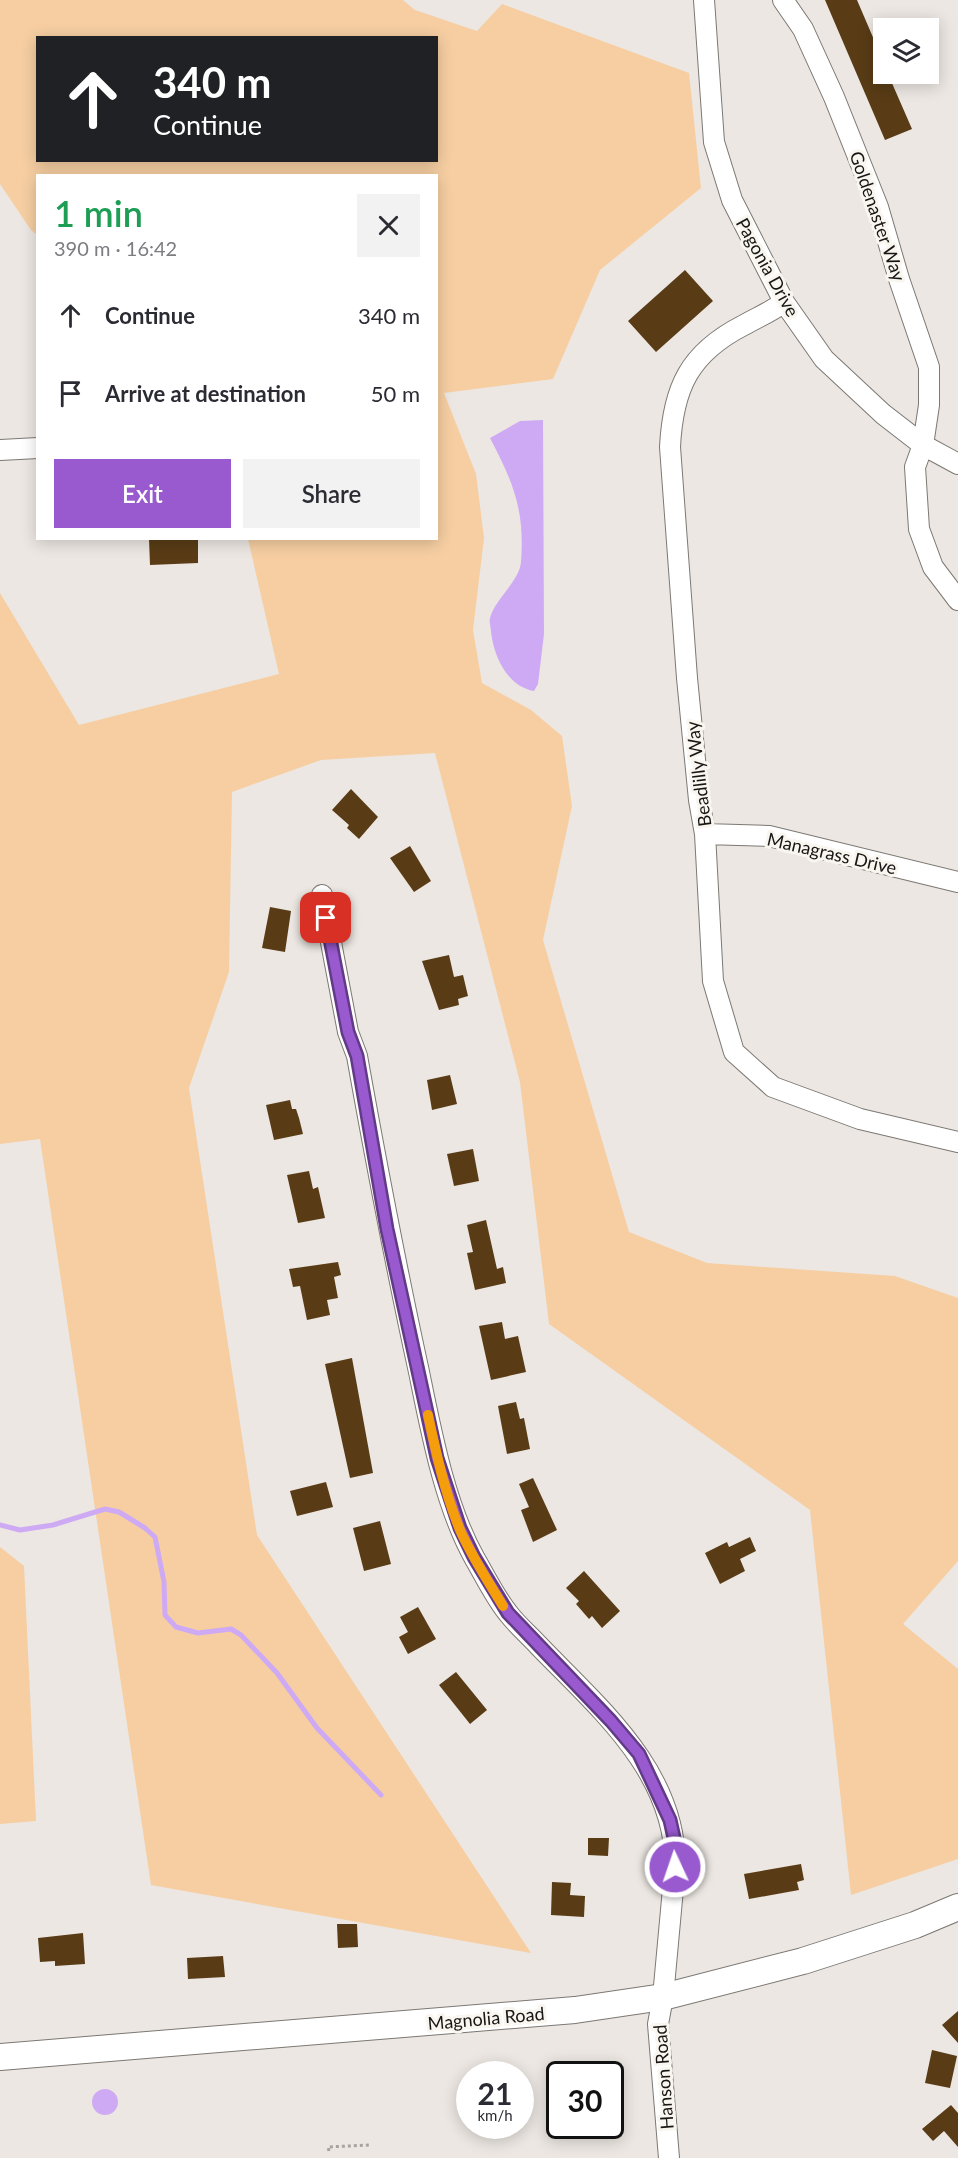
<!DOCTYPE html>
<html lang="en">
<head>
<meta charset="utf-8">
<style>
	:root { --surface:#fff; --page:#f2f2f3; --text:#2b2b33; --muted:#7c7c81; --accent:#9959cf }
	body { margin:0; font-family:Lato,sans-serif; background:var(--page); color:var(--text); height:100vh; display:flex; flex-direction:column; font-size:22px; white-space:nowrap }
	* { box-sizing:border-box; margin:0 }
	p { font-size:20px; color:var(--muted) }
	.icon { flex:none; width:33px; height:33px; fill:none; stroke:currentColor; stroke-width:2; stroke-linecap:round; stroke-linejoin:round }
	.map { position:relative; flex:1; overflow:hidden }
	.details { position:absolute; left:36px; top:174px; width:402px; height:366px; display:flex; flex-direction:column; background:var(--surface); border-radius:0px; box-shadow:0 3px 15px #0003 }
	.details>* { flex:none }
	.top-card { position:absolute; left:36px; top:36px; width:402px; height:126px; border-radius:0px; box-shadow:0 3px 15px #0003; background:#202124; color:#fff; overflow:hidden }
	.fabs { position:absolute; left:873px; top:18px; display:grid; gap:12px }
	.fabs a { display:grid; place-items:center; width:66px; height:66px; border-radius:0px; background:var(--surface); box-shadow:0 3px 15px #0003; font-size:30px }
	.speed { position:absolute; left:456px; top:2061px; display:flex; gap:12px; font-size:30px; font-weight:700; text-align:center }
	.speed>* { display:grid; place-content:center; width:78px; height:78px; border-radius:50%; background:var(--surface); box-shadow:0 3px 15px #0003; line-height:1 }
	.speed small { font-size:15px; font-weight:400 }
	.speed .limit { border:3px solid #111; border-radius:9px; background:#fff; color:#111 }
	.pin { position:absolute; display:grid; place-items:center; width:51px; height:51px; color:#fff; margin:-26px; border-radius:12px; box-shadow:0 3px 9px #0006 }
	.me { position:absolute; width:66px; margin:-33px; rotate:357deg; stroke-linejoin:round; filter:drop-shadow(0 0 4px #0008) }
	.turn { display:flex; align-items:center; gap:21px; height:126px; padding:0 18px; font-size:27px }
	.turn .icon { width:78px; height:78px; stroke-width:2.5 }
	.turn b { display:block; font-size:42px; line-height:51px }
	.round { display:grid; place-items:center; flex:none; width:63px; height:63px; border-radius:0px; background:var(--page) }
	.head { display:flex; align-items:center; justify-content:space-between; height:102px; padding:0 18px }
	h1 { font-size:36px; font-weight:600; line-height:45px; color:#1e9e55 }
	.cta { display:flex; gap:12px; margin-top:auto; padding:12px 18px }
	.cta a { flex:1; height:69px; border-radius:0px; background:var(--accent); color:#fff; font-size:24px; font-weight:600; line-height:69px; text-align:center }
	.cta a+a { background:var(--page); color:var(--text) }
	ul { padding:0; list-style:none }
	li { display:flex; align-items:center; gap:18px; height:78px; padding:0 18px }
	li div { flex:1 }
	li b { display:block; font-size:22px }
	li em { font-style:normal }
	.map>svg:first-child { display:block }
</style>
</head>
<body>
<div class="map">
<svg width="958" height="2158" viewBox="0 0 958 2158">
	<rect width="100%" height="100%" fill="#ece7e2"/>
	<path fill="#f6cea2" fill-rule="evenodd" d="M 0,0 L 403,0 L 415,10 L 477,31 L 502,4 L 689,73 L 701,188 L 600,270 L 553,379 L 444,393 L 476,474 L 484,538 L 473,630 L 482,683 L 531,710 L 562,736 L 572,806 L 543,940 L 629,1232 L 707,1263 L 895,1276 L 958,1298 L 958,1561 L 903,1624 L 958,1669 L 958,1859 L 851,1895 L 810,1510 L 549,1324 L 520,1082 L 435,753 L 321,760 L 232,792 L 229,972 L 189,1088 L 257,1535 L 531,1953 L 151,1885 L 40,1139 L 0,1144 L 0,593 L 79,725 L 279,674 L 248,539 L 436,538 L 436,176 L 38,176 L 37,235 L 31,230 L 0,184 ZM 38,38 L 436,38 L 436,160 L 38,160 Z
		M 0,1547 L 24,1566 L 36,1821 L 0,1824 Z"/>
	<path fill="#cfaaf4" d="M 543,420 L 544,634 L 538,684 L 534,691 C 507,686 494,657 491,632 C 491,628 489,622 490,618 C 495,599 519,582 521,562 C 525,510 513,482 490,438 L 520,421 Z
		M92 2102a13 13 0 1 1 26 0a13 13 0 1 1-26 0Z"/>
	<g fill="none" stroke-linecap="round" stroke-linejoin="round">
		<path stroke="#cfaaf4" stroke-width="5" d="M 0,1525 L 20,1530 L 53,1525 L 105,1509 L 119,1512 L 145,1528 L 155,1537 L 164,1582 L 165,1615 L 176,1627 L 198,1633 L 231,1629 L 241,1635 L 277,1673 L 317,1728 L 381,1795"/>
	</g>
	<path fill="#593c16" d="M 825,0 L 857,0 L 884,63 L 884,74 L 888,74 L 912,129 L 885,140 Z
		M 685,270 L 713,301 L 656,352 L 628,321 Z
		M 198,538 L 198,563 L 150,565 L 149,539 Z
		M 351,789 L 378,817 L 359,839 L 347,828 L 349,825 L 332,810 Z
		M 410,846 L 431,881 L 414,892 L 390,858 Z
		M 270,907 L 291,911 L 285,952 L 262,948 Z
		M 449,955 L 454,977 L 463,975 L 468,996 L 458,999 L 459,1005 L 439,1010 L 422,961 Z
		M 450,1075 L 457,1104 L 432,1110 L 427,1080 Z
		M 290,1100 L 292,1109 L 296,1109 L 299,1118 L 303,1134 L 274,1140 L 266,1105 Z
		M 473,1149 L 479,1181 L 454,1186 L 447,1154 Z
		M 309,1171 L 313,1189 L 318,1187 L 325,1218 L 298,1223 L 287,1175 Z
		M 486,1220 L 497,1269 L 503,1267 L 506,1283 L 475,1290 L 467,1253 L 473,1252 L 467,1225 Z
		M 338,1262 L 341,1275 L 334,1277 L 338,1298 L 327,1300 L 330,1315 L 307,1320 L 300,1286 L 293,1287 L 289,1269 Z
		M 502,1322 L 505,1339 L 518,1336 L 526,1372 L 491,1380 L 479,1326 Z
		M 352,1358 L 373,1473 L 350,1478 L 325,1364 Z
		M 516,1402 L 520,1419 L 524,1418 L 530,1449 L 507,1454 L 498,1406 Z
		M 533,1478 L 557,1530 L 533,1542 L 521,1510 L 529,1507 L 519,1484 Z
		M 326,1482 L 333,1507 L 297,1516 L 290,1491 Z
		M 380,1521 L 391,1564 L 364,1571 L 353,1528 Z
		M 750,1537 L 756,1551 L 740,1559 L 745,1571 L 720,1584 L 705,1553 L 727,1542 L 729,1547 Z
		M 584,1571 L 620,1611 L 602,1628 L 592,1616 L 589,1619 L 576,1604 L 579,1601 L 566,1588 Z
		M 418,1607 L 436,1639 L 408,1654 L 399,1637 L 408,1632 L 400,1617 Z
		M 456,1672 L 487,1710 L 470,1724 L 439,1685 Z
		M 588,1838 L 609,1838 L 608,1856 L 588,1855 Z
		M 801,1864 L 804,1880 L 797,1882 L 799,1890 L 749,1899 L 744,1874 Z
		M 552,1882 L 571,1883 L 570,1895 L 585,1896 L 584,1917 L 551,1915 Z
		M 337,1924 L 357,1924 L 358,1947 L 338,1948 Z
		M 83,1933 L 85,1964 L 55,1966 L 55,1961 L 40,1962 L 38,1938 Z
		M 223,1956 L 225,1977 L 188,1979 L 187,1958 Z
		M 958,2011 L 958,2043 L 942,2025 Z
		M 932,2050 L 957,2056 L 950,2088 L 925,2083 Z
		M 951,2105 L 958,2113 L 958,2147 L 944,2131 L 933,2141 L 922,2129 Z"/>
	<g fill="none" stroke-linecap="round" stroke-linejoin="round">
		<defs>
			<path id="minor" d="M 704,0 L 714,142 L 732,200 L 784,302 L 824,359 L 883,414 L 923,445 L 958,464
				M 783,0 L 803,29 L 834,97 L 878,207 L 899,279 L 929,367 L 929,405 L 923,445 L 915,467 L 919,529 L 933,567 L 958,600
				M 784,302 C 771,312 758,317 744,325 C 689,353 673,388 670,447 L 687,678 L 699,800 L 705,834 L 713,981 L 734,1052 L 773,1087 L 860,1119 L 958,1142
				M 0,450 L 38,448
				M 705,834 L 769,836 L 958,882
				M 322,895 L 348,1032 L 357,1056 C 376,1162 396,1267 419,1372 C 431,1431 445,1506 475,1559 C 485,1576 495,1597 508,1613 C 517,1625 529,1635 539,1646 C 599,1708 677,1773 675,1867 L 663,1997 L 658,2024 L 669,2158"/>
			<path id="major" d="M 0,2057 L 575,2010 L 663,1997 L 803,1961 L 915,1925 L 958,1907"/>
		</defs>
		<use href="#minor" stroke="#7c7873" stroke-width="22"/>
		<use href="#major" stroke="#7c7873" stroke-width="28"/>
		<path stroke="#a7a39f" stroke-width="3" stroke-dasharray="3 3" stroke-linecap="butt" d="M 329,2151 L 328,2147 L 369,2145"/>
		<use href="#minor" stroke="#fff" stroke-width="20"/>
		<use href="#major" stroke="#fff" stroke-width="26"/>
	</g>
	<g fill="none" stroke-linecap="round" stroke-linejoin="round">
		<defs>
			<path id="route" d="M 326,918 L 348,1032 L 357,1056 L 387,1229 L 437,1458 L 460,1528 L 474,1557 L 508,1613 L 611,1721 L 639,1754 L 670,1820 L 676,1847 L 675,1867"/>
		</defs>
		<use href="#route" stroke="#633a87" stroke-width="15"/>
		<use href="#route" stroke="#9959cf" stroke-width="10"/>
		<path stroke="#f59e0b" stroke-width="10" d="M 428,1415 C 436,1453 445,1493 460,1530 C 472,1557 488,1581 503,1606"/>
	</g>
	<g text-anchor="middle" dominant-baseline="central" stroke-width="6" stroke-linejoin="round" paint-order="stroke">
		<g font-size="18" fill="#171614" stroke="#f9f5ef">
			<text transform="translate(878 216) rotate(71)">Goldenaster Way</text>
			<text transform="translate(768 267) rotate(61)">Pagonia Drive</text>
			<text transform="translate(698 774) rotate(-97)">Beadlilly Way</text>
			<text transform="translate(832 853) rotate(13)">Managrass Drive</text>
			<text transform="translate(486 2018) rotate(-5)">Magnolia Road</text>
			<text transform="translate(663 2077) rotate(-94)">Hanson Road</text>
		</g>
	</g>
</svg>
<div class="fabs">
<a><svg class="icon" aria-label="layers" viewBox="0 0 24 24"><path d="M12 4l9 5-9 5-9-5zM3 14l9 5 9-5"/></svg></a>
</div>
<div class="speed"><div>21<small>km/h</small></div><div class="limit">30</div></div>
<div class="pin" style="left:326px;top:918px;background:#d93025"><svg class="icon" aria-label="arrive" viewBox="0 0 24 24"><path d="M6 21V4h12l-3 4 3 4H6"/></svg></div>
<svg class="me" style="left:675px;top:1867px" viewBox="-20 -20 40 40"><circle r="17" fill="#9959cf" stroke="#fff" stroke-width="3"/><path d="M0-11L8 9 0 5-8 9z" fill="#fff"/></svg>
<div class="top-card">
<div class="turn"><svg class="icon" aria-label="ahead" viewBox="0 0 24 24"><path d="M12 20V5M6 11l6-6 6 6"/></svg><div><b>340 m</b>Continue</div></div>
</div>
<section class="details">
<div class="head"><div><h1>1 min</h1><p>390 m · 16:42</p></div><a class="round"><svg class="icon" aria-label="close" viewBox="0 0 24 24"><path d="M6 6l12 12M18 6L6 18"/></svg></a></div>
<ul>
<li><svg class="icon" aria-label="ahead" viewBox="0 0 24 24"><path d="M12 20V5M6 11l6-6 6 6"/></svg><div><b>Continue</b></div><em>340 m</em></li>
<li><svg class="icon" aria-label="arrive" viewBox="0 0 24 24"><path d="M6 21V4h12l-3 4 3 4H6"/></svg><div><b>Arrive at destination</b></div><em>50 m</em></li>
</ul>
<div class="cta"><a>Exit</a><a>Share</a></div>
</section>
</div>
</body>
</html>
